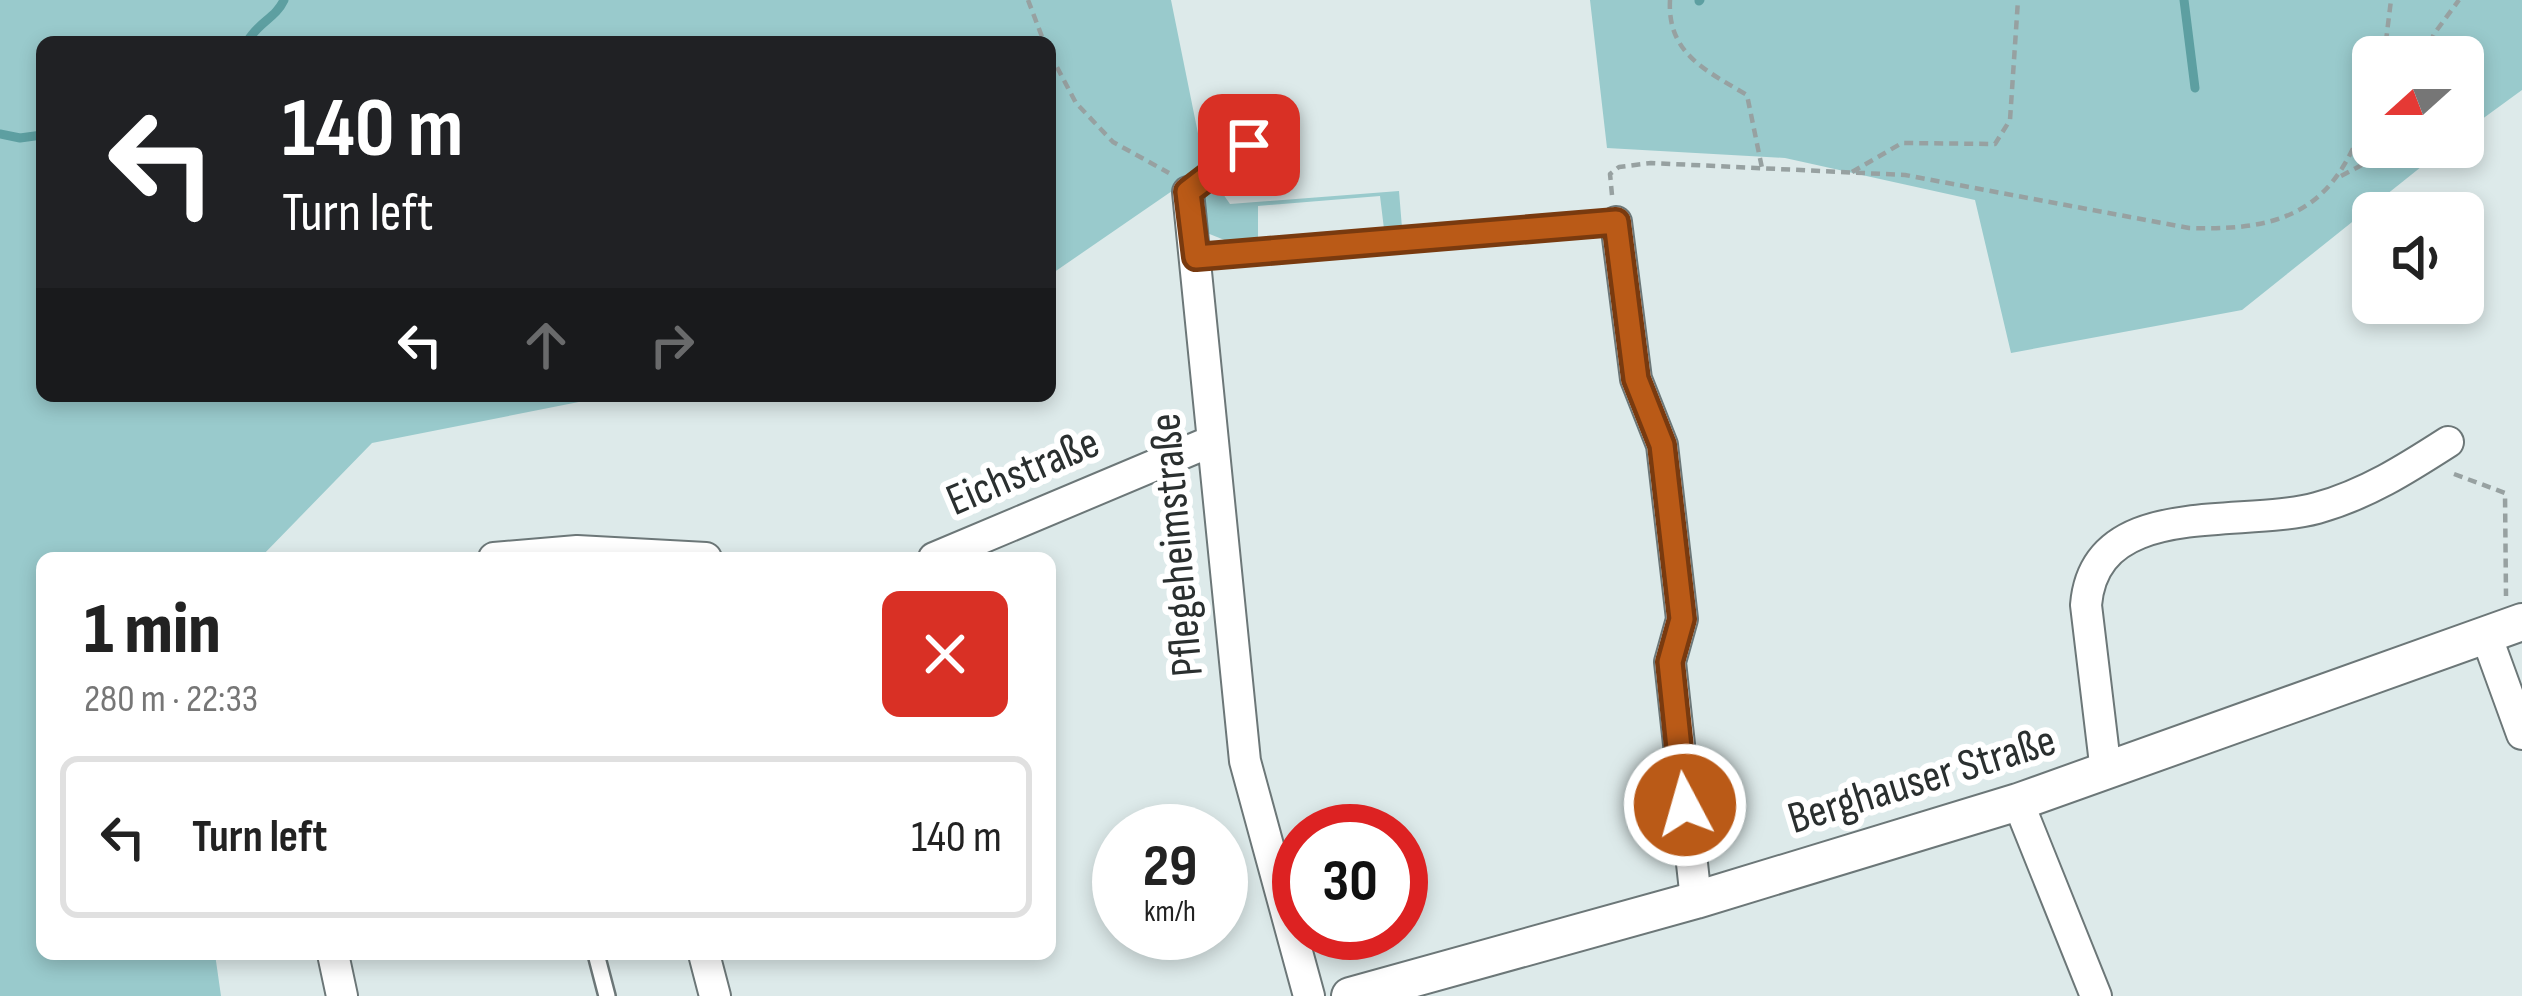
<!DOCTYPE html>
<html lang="en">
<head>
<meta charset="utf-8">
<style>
	:root { --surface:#fff; --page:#f6f6f6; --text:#222; --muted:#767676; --line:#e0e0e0 }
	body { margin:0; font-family:"Sofia Sans Condensed",sans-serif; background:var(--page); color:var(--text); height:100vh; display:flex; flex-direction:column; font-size:45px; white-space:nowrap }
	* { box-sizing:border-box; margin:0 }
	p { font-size:39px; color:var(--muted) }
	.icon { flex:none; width:66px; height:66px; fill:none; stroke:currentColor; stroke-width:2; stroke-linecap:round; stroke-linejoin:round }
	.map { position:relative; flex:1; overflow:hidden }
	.details { position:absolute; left:36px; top:552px; width:1020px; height:408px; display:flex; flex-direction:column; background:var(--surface); border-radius:18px; box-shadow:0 6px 18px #0003 }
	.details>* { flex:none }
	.banner { position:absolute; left:36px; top:36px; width:1020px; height:366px; border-radius:18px; box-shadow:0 6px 18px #0003; background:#202124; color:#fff; overflow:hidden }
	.needle { width:78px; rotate:249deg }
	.fabs { position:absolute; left:2352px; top:36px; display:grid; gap:24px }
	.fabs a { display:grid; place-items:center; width:132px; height:132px; border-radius:18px; background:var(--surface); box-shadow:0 6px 18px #0003; font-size:60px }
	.speed { position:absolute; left:1092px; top:804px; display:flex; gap:24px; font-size:60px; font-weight:700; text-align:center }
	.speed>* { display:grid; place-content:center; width:156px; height:156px; border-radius:50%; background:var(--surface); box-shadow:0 6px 18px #0003; line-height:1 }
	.speed small { font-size:30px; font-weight:400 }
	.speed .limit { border:18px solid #d22; background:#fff; color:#111 }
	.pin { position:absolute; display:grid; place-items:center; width:102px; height:102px; color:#fff; margin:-51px; border-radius:24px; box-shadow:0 6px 18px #0006 }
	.me { position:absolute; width:132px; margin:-66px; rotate:354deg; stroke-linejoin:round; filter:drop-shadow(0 0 9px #0008) }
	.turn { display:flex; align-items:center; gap:42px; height:252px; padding:0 48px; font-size:54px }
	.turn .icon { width:156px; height:156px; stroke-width:2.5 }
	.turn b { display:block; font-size:84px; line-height:102px }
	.lanes { display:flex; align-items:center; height:114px; padding:0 48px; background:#0003; justify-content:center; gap:60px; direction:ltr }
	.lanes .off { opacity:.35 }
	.round { display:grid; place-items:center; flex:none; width:126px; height:126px; border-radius:18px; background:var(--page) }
	.summary { display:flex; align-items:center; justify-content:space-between; height:204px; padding:0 48px }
	h1 { font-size:72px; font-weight:800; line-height:90px }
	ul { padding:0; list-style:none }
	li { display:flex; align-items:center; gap:36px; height:162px; margin:0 24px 18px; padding:0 24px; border:6px solid var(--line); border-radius:18px }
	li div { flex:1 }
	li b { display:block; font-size:45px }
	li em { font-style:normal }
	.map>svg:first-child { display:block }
</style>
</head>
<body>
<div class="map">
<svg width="2522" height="996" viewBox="0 0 2522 996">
	<rect width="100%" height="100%" fill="#ddeaea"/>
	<path fill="#99cacc" d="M 0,0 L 1171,0 L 1205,168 L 1230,204 L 1399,191 L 1402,228 L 1384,229 L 1380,196 L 1258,206 L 1258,239 L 1227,241 L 1207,233 L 1199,208 L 1204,169 L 1050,275 L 1050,42 L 42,42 L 42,396 L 609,396 L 372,443 L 260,558 L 42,558 L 42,954 L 215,954 L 221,996 L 0,996 Z
		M 1590,0 L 2522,0 L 2522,90 L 2463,133 L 2463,57 L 2373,57 L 2373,147 L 2446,147 L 2242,310 L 2011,353 L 1975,200 L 1785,158 L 1607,148 Z"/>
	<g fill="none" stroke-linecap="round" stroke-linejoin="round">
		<path stroke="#5d9fa1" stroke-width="9" d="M 2184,0 L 2195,88
			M 1699,1 L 1700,0
			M 247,42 C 259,21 275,19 284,0
			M 0,134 L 20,138 L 42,135"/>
		<defs>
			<path id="service" d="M 1188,192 L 1279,122
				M 1196,258 L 1616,222
				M 596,954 L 607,996"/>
			<path id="minor" d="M 1188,192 L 1245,761 L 1309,996
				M 1616,222 L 1636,379 L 1662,445 L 1682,619 L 1670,662 L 1696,900
				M 494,558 L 577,551 L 706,558
				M 934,558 L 1212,441
				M 2486,635 L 2522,734
				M 2106,772 L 2086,605 C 2095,496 2240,529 2317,508 C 2367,494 2406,469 2448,442
				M 2018,802 L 2096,996
				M 333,954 L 342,996
				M 704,954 L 715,996"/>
			<path id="tertiary" d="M 1350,996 L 1696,900 L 2018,802 L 2522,622"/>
		</defs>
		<use href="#service" stroke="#6c7778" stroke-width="20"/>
		<use href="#minor" stroke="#6c7778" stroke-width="34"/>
		<use href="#tertiary" stroke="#6c7778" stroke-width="40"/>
		<path stroke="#97a1a1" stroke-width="4.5" stroke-dasharray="9 6" stroke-linecap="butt" d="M 1028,0 L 1044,42
			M 1670,0 C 1667,54 1707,71 1747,95 L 1762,168
			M 1050,54 L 1076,103 L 1113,142 L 1169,173
			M 2384,57 L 2391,0
			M 2424,57 L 2434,34 L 2459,0
			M 1852,172 L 1902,143 L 1995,144 L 2010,120 L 2018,0
			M 2341,176 L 2379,156 L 2383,147
			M 1612,195 L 1610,174 L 1619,167 L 1651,163 L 1905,175 L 2189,228 C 2299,232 2342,201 2373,94
			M 2454,474 L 2505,493 L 2506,596"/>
		<use href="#service" stroke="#fff" stroke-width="15"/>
		<use href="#minor" stroke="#fff" stroke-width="30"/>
		<use href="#tertiary" stroke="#fff" stroke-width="36"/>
	</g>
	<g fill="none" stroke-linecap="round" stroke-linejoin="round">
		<defs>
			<path id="route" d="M 1249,145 L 1188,192 L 1196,257 L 1616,222 L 1636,379 L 1662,445 L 1682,619 L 1670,662 L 1685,805"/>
		</defs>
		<use href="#route" stroke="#793a0f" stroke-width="30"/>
		<use href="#route" stroke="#ba5a17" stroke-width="21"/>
	</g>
	<g text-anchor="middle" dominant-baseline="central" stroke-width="12" stroke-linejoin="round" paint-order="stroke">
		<g font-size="45" fill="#2a2f2f" stroke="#fff">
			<text transform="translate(1023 472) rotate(-23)">Eichstraße</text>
			<text transform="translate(1177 545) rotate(-95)">Pflegeheimstraße</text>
			<text transform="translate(1922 780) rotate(-17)">Berghauser Straße</text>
		</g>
	</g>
</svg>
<div class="fabs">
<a><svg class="needle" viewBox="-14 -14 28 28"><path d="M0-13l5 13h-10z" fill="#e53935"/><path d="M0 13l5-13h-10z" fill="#767676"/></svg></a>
<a><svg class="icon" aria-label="sound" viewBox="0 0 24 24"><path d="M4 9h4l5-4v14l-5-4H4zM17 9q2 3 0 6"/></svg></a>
</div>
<div class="speed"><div>29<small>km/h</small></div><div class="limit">30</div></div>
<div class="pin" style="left:1249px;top:145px;background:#d93025"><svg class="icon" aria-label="arrive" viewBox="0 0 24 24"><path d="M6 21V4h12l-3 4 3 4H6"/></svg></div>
<svg class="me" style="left:1685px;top:805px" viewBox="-20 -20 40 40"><circle r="17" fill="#ba5a17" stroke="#fff" stroke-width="3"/><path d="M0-11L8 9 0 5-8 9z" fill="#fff"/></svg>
<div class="banner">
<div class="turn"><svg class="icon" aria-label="left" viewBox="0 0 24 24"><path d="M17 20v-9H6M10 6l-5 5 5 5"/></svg><div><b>140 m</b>Turn left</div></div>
<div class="lanes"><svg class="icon" aria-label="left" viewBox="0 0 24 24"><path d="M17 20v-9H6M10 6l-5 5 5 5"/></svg><svg class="icon off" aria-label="ahead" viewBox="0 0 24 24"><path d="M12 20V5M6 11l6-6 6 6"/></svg><svg class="icon off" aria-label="right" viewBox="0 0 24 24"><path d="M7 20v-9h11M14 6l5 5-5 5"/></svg></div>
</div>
<section class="details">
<div class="summary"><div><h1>1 min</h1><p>280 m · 22:33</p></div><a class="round" style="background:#d93025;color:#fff"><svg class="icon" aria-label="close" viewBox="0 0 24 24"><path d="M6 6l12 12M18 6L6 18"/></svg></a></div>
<ul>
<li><svg class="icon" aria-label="left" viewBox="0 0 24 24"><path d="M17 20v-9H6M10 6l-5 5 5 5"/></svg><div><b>Turn left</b></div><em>140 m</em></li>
</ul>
</section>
</div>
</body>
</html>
